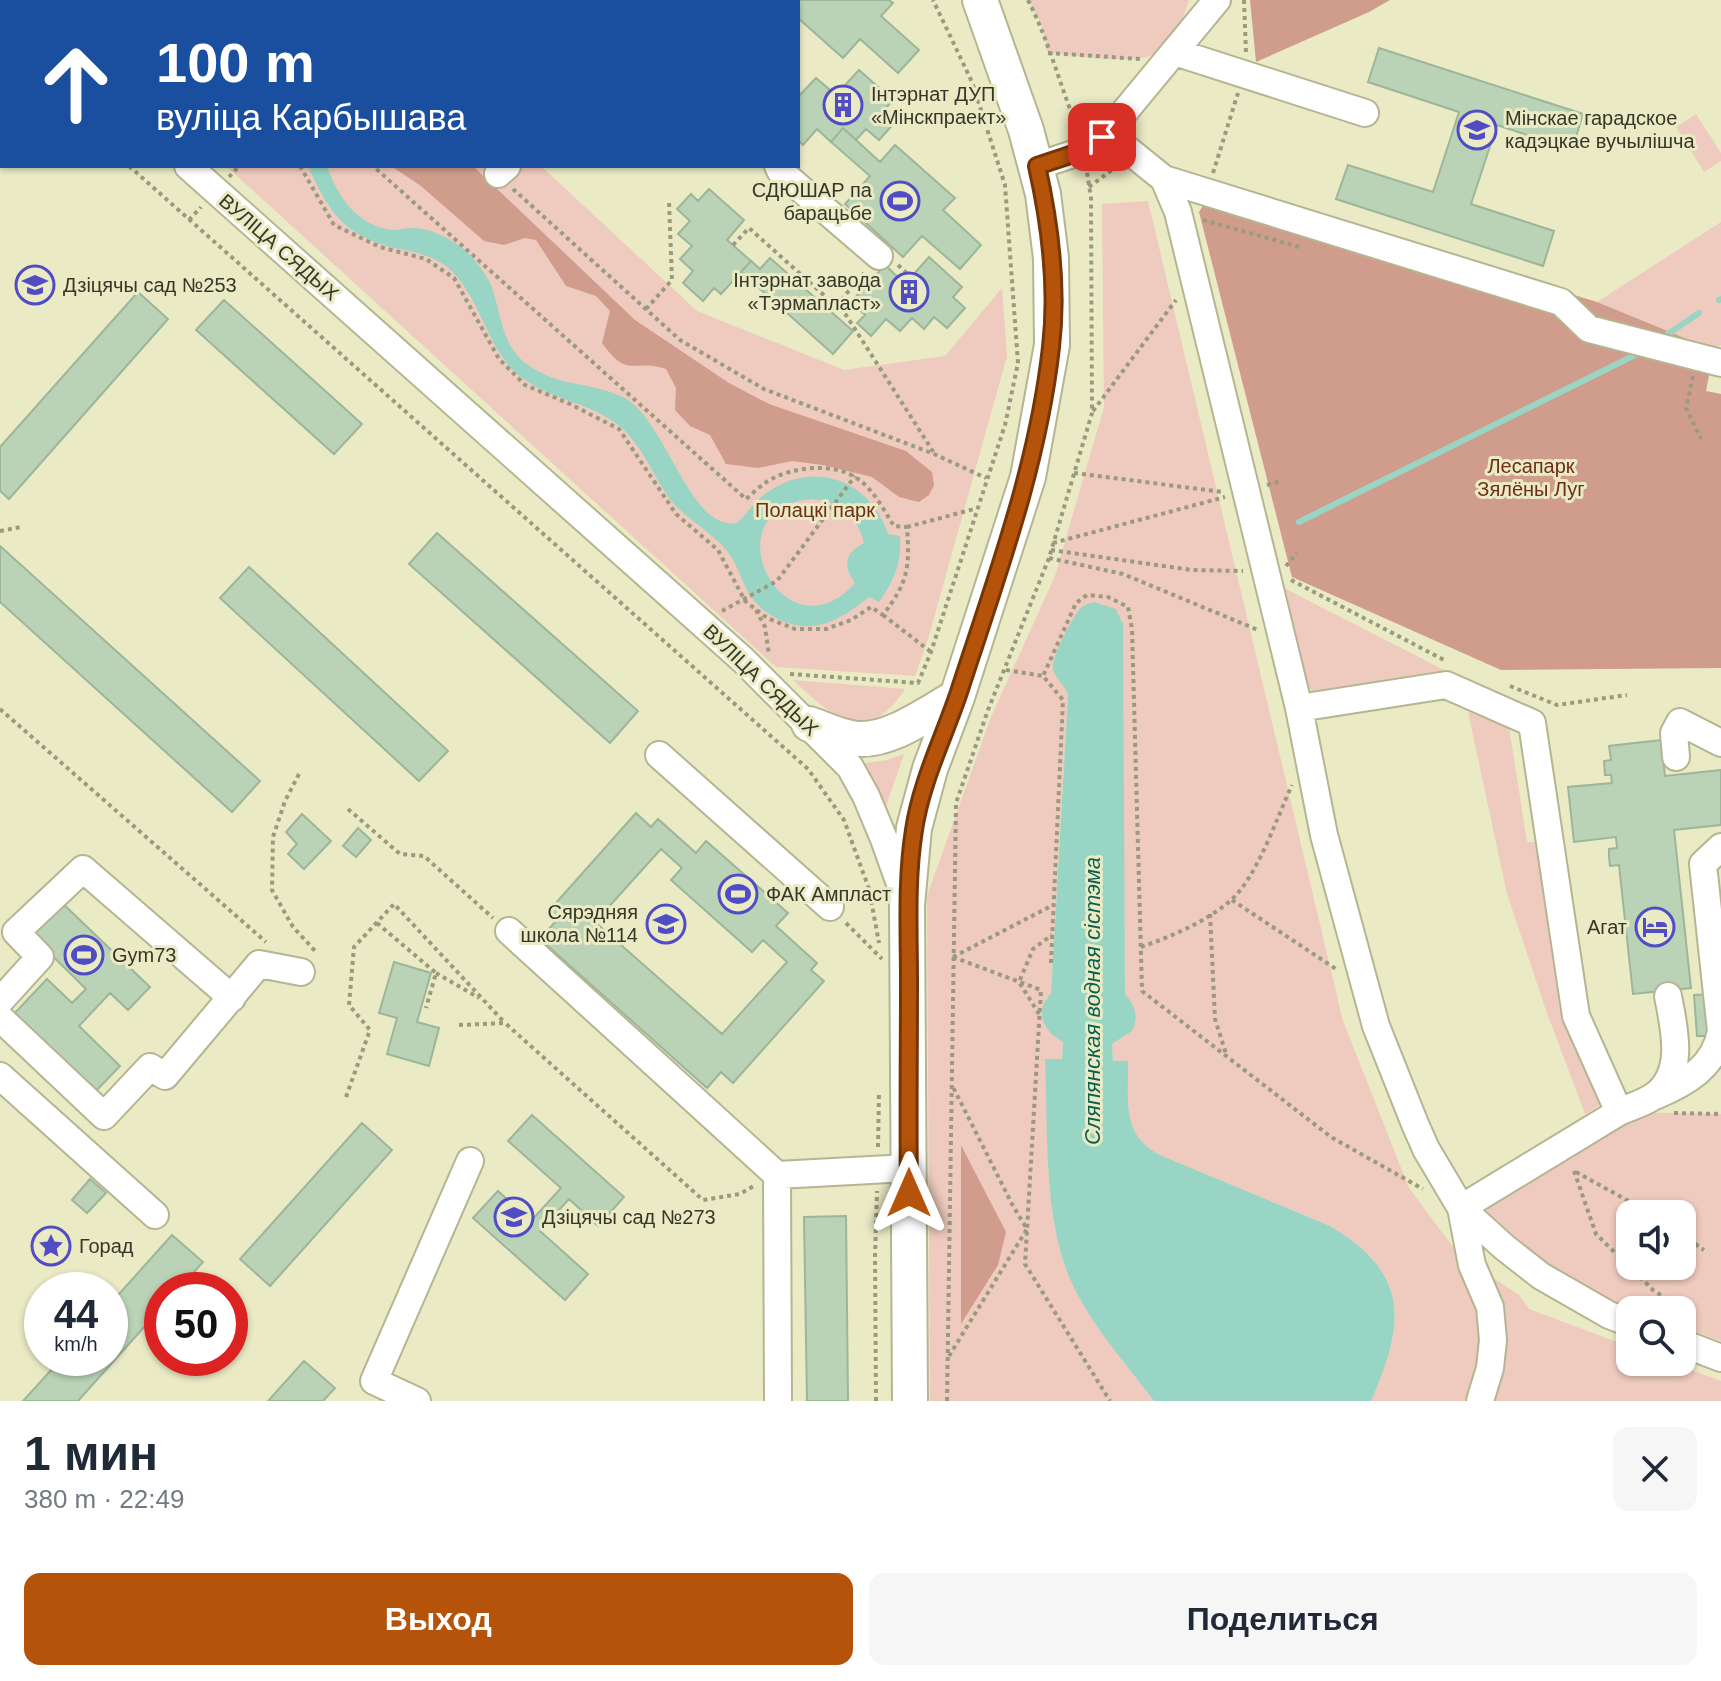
<!DOCTYPE html>
<html lang="ru">
<head>
<meta charset="utf-8">
<style>
	:root { --surface:#fff; --page:#f6f6f7; --text:#1f2937; --muted:#747a83; --accent:#b45309 }
	body { margin:0; font-family:Arial,sans-serif; background:var(--page); color:var(--text); height:100vh; display:flex; flex-direction:column; font-size:30px; white-space:nowrap }
	* { box-sizing:border-box; margin:0 }
	p { font-size:26px; color:var(--muted) }
	.icon { flex:none; width:44px; height:44px; fill:none; stroke:currentColor; stroke-width:2; stroke-linecap:round; stroke-linejoin:round }
	.map { position:relative; height:1401px; overflow:hidden }
	.panel { display:flex; flex-direction:column; background:var(--surface); flex:1 }
	.panel>* { flex:none }
	.top-card { position:absolute; left:0px; top:0px; width:800px; height:168px; box-shadow:0 2px 6px #0004; background:#1a4fa0; color:#fff; overflow:hidden }
	.buttons { position:absolute; left:1616px; top:1200px; display:grid; gap:16px }
	.buttons a { display:grid; place-items:center; width:80px; height:80px; border-radius:16px; background:var(--surface); box-shadow:0 2px 6px #0004; font-size:40px }
	.speed { position:absolute; left:24px; top:1272px; display:flex; gap:16px; font-size:40px; font-weight:700; text-align:center }
	.speed>* { display:grid; place-content:center; width:104px; height:104px; border-radius:50%; background:var(--surface); box-shadow:0 2px 6px #0004; line-height:1 }
	.speed small { font-size:20px; font-weight:400 }
	.speed .limit { border:12px solid #d22; background:#fff; color:#111 }
	.pin { position:absolute; display:grid; place-items:center; width:68px; height:68px; color:#fff; margin:-34px; border-radius:16px; box-shadow:0 4px 12px #0006 }
	.me { position:absolute; width:88px; margin:-44px; rotate:0deg; stroke-linejoin:round; filter:drop-shadow(0 0 6px #0008) }
	.turn { display:flex; align-items:center; gap:28px; height:168px; padding:0 24px; font-size:36px }
	.turn .icon { width:104px; height:104px; stroke-width:2.5 }
	.turn b { display:block; font-size:56px; line-height:68px }
	.round { display:grid; place-items:center; flex:none; width:84px; height:84px; border-radius:16px; background:var(--page) }
	.overview { display:flex; align-items:center; justify-content:space-between; height:136px; padding:0 24px }
	h1 { font-size:48px; font-weight:700; line-height:60px }
	.cta { display:flex; gap:16px; margin-top:auto; padding:16px 24px }
	.cta a { flex:1; height:92px; border-radius:16px; background:var(--accent); color:#fff; font-size:32px; font-weight:700; line-height:92px; text-align:center }
	.cta a+a { background:var(--page); color:var(--text) }
	.map>svg:first-child { display:block }
</style>
</head>
<body>
<div class="map">
<svg width="1721" height="1401" viewBox="0 0 1721 1401">
	<rect width="100%" height="100%" fill="#eaeac5"/>
	<path fill="#efcabe" fill-rule="evenodd" d="M 42,0 L 605,0 L 603,2 Z
		M 1028,0 L 1189,0 C 1183,17 1178,36 1164,49 C 1144,68 1076,55 1048,53 L 1041,24 Z
		M 1696,114 L 1721,153 L 1721,161 L 1704,172 L 1676,127 Z
		M 226,166 L 541,166 L 697,311 L 844,370 L 945,356 L 1002,288 L 1007,356 L 928,639 L 915,676 L 776,667 Z
		M 1148,201 L 1343,1021 L 1409,1188 L 1459,1255 L 1519,1295 L 1529,1309 L 1630,1347 L 1630,1362 L 1670,1362 L 1721,1381 L 1721,1401 L 1371,1401 C 1405,1324 1411,1274 1330,1226 L 1162,1156 C 1120,1135 1129,1102 1128,1061 L 1113,1061 L 1112,1044 L 1132,1031 C 1137,1015 1136,1007 1125,995 L 1122,619 L 1056,676 L 1064,685 L 1068,696 L 1051,993 L 1046,998 L 1056,1038 L 1063,1041 L 1062,1059 L 1045,1059 L 1055,1227 L 1063,1261 L 1080,1299 L 1094,1321 L 1154,1401 L 930,1401 L 927,896 L 991,717 L 1055,576 L 1104,407 L 1102,204 Z
		M 1721,222 L 1721,345 L 1714,350 L 1597,302 Z
		M 1280,586 L 1444,670 L 1312,691 L 1303,679 Z
		M 793,680 L 905,689 C 866,749 833,717 793,680 Z
		M 1468,712 L 1509,727 L 1527,842 L 1542,842 L 1555,945 L 1559,1007 L 1601,1104 L 1585,1114 L 1547,1013 L 1507,894 Z
		M 904,754 L 884,812 L 859,764 L 887,760 Z
		M 1619,1112 L 1721,1114 L 1721,1341 L 1682,1327 L 1682,1310 L 1630,1310 L 1630,1323 L 1461,1208 ZM 1630,1214 L 1682,1214 L 1682,1266 L 1630,1266 Z"/>
	<path fill="#d09d8c" d="M 1250,0 L 1390,0 L 1369,12 L 1256,62 Z
		M 391,166 L 473,166 L 635,320 L 729,383 L 769,404 L 906,451 L 932,472 L 934,485 L 929,495 L 919,502 L 899,497 L 872,477 L 823,465 L 792,461 L 758,468 L 726,464 L 710,435 L 690,426 L 675,410 L 676,388 L 666,369 C 633,358 628,380 602,343 L 610,311 L 596,296 L 566,286 L 536,240 L 525,238 L 504,245 L 484,241 L 421,186 Z
		M 1216,184 L 1597,302 L 1714,350 L 1706,391 L 1721,394 L 1721,668 L 1501,670 L 1292,577 L 1199,212 Z
		M 961,1145 L 1006,1232 L 998,1265 L 961,1324 Z"/>
	<path fill="#98d5c4" fill-rule="evenodd" d="M 308,166 L 327,166 C 337,196 358,227 393,230 C 399,230 405,228 411,228 C 428,227 447,237 461,247 C 473,257 484,270 491,285 C 502,314 500,345 528,365 C 557,387 594,382 625,398 C 667,422 690,532 737,523 C 748,513 755,500 768,492 C 815,459 871,481 888,534 L 900,536 C 902,562 894,581 879,602 L 869,597 C 841,620 812,637 776,618 C 741,599 747,578 727,551 C 712,532 689,521 673,503 C 655,480 644,448 622,428 C 591,401 545,400 515,372 C 485,343 478,291 446,266 C 431,255 413,252 395,248 C 344,236 328,211 308,166 ZM 812,499 C 839,501 858,517 864,543 C 844,553 843,566 855,583 C 784,663 706,508 812,499 Z
		M 1094,602 L 1116,609 L 1123,624 L 1125,994 C 1135,1006 1139,1016 1132,1031 L 1112,1044 L 1113,1061 L 1128,1061 C 1129,1102 1120,1135 1162,1156 L 1330,1226 C 1411,1274 1405,1324 1371,1401 L 1154,1401 C 1125,1362 1090,1324 1070,1279 C 1043,1216 1048,1127 1045,1059 L 1062,1059 L 1063,1042 C 1043,1031 1034,1012 1051,993 L 1068,696 C 1066,684 1055,680 1053,669 C 1051,658 1071,621 1078,611 C 1082,606 1087,604 1094,602 Z"/>
	<g fill="none" stroke-linecap="round" stroke-linejoin="round">
		<path stroke="#98d5c4" stroke-width="6" d="M 1719,300 L 1721,299
			M 1662,338 L 1699,313
			M 1299,522 L 1635,355"/>
	</g>
	<path fill="#bad3b6" stroke="#9db599" stroke-width="2" fill-rule="evenodd" d="M 788,0 L 889,0 L 893,3 L 881,16 L 919,50 L 898,73 L 860,39 L 843,58 L 798,18 L 798,2 L 786,2 Z
		M 1379,48 L 1583,114 L 1572,150 L 1497,125 L 1471,204 L 1554,231 L 1543,266 L 1336,199 L 1348,165 L 1433,192 L 1459,112 L 1368,82 Z
		M 859,70 L 893,100 L 885,109 L 897,120 L 879,140 L 866,129 L 856,140 L 843,128 L 831,142 L 817,129 L 803,145 L 798,140 L 798,97 L 816,78 L 836,95 Z
		M 843,128 L 880,162 L 895,145 L 955,198 L 943,210 L 981,245 L 960,269 L 922,236 L 903,257 L 845,204 L 870,176 L 831,142 Z
		M 709,189 L 744,220 L 727,240 L 751,261 L 721,294 L 714,288 L 703,301 L 683,283 L 693,271 L 680,259 L 692,246 L 678,234 L 690,221 L 677,209 L 691,194 L 698,201 Z
		M 929,257 L 962,287 L 953,297 L 965,308 L 947,328 L 934,317 L 924,329 L 912,318 L 900,331 L 886,319 L 871,336 L 857,323 L 865,315 L 851,302 L 885,265 L 905,284 Z
		M 770,258 L 853,331 L 833,354 L 741,272 L 751,261 L 760,269 Z
		M 138,292 L 168,319 L 9,499 L 0,491 L 0,447 Z
		M 224,300 L 362,424 L 334,454 L 196,330 Z
		M 437,533 L 638,711 L 610,743 L 409,564 Z
		M 0,546 L 260,781 L 232,812 L 0,602 Z
		M 249,567 L 448,751 L 419,781 L 220,598 Z
		M 1661,740 L 1665,776 L 1721,770 L 1721,825 L 1674,830 L 1691,988 L 1633,994 L 1619,865 L 1610,866 L 1609,857 L 1609,849 L 1617,848 L 1616,837 L 1574,842 L 1568,787 L 1612,783 L 1611,775 L 1605,775 L 1604,761 L 1611,760 L 1609,746 Z
		M 636,813 L 651,827 L 658,819 L 696,853 L 706,841 L 788,913 L 776,926 L 817,963 L 811,970 L 824,981 L 733,1083 L 721,1072 L 707,1088 L 540,939 L 556,921 L 547,913 ZM 661,849 L 682,868 L 671,880 L 752,952 L 763,940 L 787,962 L 722,1034 L 595,922 Z
		M 302,814 L 331,841 L 304,869 L 288,854 L 297,844 L 286,832 Z
		M 358,828 L 371,840 L 356,857 L 343,846 Z
		M 60,901 L 150,987 L 128,1010 L 110,993 L 79,1026 L 120,1066 L 92,1095 L 11,1017 L 47,979 L 72,1003 L 86,989 L 29,933 Z
		M 394,962 L 431,973 L 417,1022 L 439,1028 L 429,1066 L 387,1054 L 397,1018 L 379,1013 Z
		M 1711,994 L 1714,1036 L 1697,1036 L 1694,995 Z
		M 532,1115 L 624,1197 L 598,1226 L 569,1199 L 540,1231 L 588,1274 L 565,1300 L 473,1218 L 498,1191 L 531,1221 L 561,1188 L 508,1141 Z
		M 362,1123 L 392,1150 L 270,1286 L 240,1259 Z
		M 90,1179 L 106,1193 L 87,1213 L 72,1200 Z
		M 846,1216 L 848,1401 L 807,1401 L 804,1217 Z
		M 172,1235 L 203,1262 L 178,1290 L 162,1290 L 162,1307 L 78,1401 L 23,1401 L 62,1358 L 110,1358 L 110,1304 Z
		M 304,1361 L 335,1388 L 323,1401 L 268,1401 Z"/>
	<g fill="none" stroke-linecap="round" stroke-linejoin="round">
		<defs>
			<path id="minor" d="M 2,0 L 5,2
				M 719,0 L 720,2
				M 692,2 L 694,0
				M 1175,52 L 1365,113
				M 0,130 L 2,128
				M 1107,133 L 1164,179 L 1178,212 L 1299,708 L 1324,835 L 1376,1026 L 1415,1124 L 1426,1149 L 1461,1208 L 1504,1247 L 1541,1276 L 1609,1315 L 1630,1323
				M 188,166 L 742,659 L 850,767 L 866,796 L 884,839 L 905,898
				M 778,166 L 781,172 L 879,256
				M 1037,166 L 1082,151 L 1107,133 L 1217,0
				M 498,174 L 507,166
				M 1164,179 L 1561,302 L 1589,329 L 1721,363
				M 1299,708 L 1446,685 L 1532,723 L 1576,1016 L 1619,1112 L 1461,1208
				M 659,755 L 830,907
				M 1676,757 L 1674,733 L 1680,722 L 1721,743
				M 509,931 L 777,1175 L 908,1168
				M 0,1001 L 40,957 L 16,932 L 83,869 L 232,998
				M 0,1018 L 104,1116 L 150,1067 L 165,1076 L 259,964 L 301,972
				M 0,1076 L 155,1215
				M 1655,1096 C 1686,1083 1715,1067 1721,1031 L 1703,864 L 1721,847
				M 1619,1112 C 1630,1107 1644,1103 1654,1096 C 1686,1073 1674,1028 1668,996
				M 777,1175 L 778,1401
				M 1461,1208 L 1472,1265 L 1490,1307 L 1493,1340 L 1490,1368 L 1480,1401
				M 1682,1343 L 1721,1358
				M 417,1401 L 374,1381 L 470,1161"/>
			<path id="major" d="M 809,724 C 824,729 842,738 858,739 C 891,741 928,713 957,697
				M 910,1401 L 907,905 L 914,828 L 930,769 L 957,697 L 1028,477 L 1052,345 L 1051,258 L 1043,194 L 1026,130 L 980,0"/>
		</defs>
		<use href="#minor" stroke="#b5b592" stroke-width="30"/>
		<use href="#major" stroke="#b5b592" stroke-width="38"/>
		<path stroke="#9a9a7f" stroke-width="4" stroke-dasharray="4 4" stroke-linecap="butt" d="M 121,0 L 122,2
			M 187,0 L 190,2
			M 270,0 L 271,2
			M 305,0 L 308,2
			M 1028,0 C 1047,37 1058,78 1073,117 L 1088,117
			M 1244,0 L 1246,53
			M 339,2 L 340,0
			M 493,2 L 496,0
			M 0,51 L 2,53
			M 1048,53 L 1141,59
			M 129,166 L 808,769 L 844,820 L 869,889 L 879,943
			M 300,166 L 334,225 L 380,247 L 426,259 L 454,278 L 499,359 L 525,385 L 570,404 L 619,429 L 676,514 L 718,550 L 745,601 L 767,618 L 795,629 L 826,629 L 851,620 L 871,607 L 883,615 C 908,582 910,568 907,527 L 894,526 C 883,509 873,488 855,477 C 831,462 788,467 765,483 C 759,487 752,494 746,499 L 373,166
			M 1213,173 L 1238,93
			M 229,177 L 239,166
			M 1089,187 L 1116,167
			M 513,189 L 680,340 L 764,389 L 934,454 L 986,478
			M 189,220 L 201,207
			M 1203,220 L 1303,248
			M 733,245 L 749,228 L 846,315 L 934,453
			M 898,265 L 911,277
			M 836,306 L 864,273
			M 646,309 L 672,280 L 669,201
			M 1693,376 L 1686,408 L 1701,439
			M 1093,411 L 1176,300
			M 1074,473 L 1223,492
			M 1267,485 L 1281,481
			M 907,527 L 974,509
			M 0,531 L 21,527
			M 1053,543 L 1225,497
			M 1051,550 L 1192,570 L 1243,571
			M 1049,558 L 1123,574 L 1258,630
			M 1286,566 L 1297,553
			M 1291,580 L 1446,661
			M 756,610 L 765,627 L 769,655
			M 722,611 L 777,581 L 855,476
			M 883,615 L 931,652
			M 1006,670 L 1043,676
			M 790,674 L 918,683 L 931,652 L 1005,425 L 1018,363 L 1005,185 L 972,82 L 933,0
			M 1510,686 L 1557,705 L 1627,695
			M 0,709 L 266,942
			M 299,774 L 285,801 L 273,837 L 272,890 L 293,927 L 317,953
			M 348,809 L 400,854 L 424,856 L 493,918
			M 1232,900 L 1336,969
			M 1210,914 L 1215,1019 L 1226,1054
			M 377,923 L 436,973 L 426,1008
			M 846,923 L 882,959
			M 1141,947 C 1172,936 1204,923 1230,901 C 1257,878 1277,817 1292,785
			M 953,957 L 1041,990 L 1025,1264 L 1110,1401
			M 953,957 L 1053,905
			M 1051,963 L 1063,700 L 1043,676 L 1076,603 L 1087,595 L 1108,597 L 1128,607 L 1132,629 L 1142,991 L 1331,1137 L 1423,1189
			M 436,973 L 479,998
			M 1039,1014 L 1019,982 L 1033,949 L 1052,935
			M 459,1025 L 505,1023 L 703,1200 L 740,1194 L 754,1186
			M 346,1097 L 370,1030 L 349,1005 L 354,947 L 394,904 L 504,1022
			M 1674,1113 L 1721,1114
			M 878,1147 L 879,1091
			M 1574,1171 L 1596,1234 L 1653,1290 L 1682,1309
			M 1576,1172 L 1652,1214
			M 1682,1235 L 1704,1250
			M 949,1356 L 1027,1229 L 1013,1206 L 952,1085
			M 876,1401 L 875,1255 L 877,1191
			M 947,1401 L 956,803 L 988,710 L 1049,558 L 1092,413 L 1091,198 L 1087,172"/>
		<use href="#minor" stroke="#fff" stroke-width="26"/>
		<use href="#major" stroke="#fff" stroke-width="34"/>
	</g>
	<g fill="none" stroke-linecap="round" stroke-linejoin="round">
		<defs>
			<path id="route" d="M 909,1193 C 908,1122 909,1052 909,981 C 909,930 906,880 914,830 C 921,782 944,737 959,692 C 996,578 1038,466 1051,347 C 1058,288 1050,224 1037,166 L 1082,151 L 1102,137"/>
		</defs>
		<use href="#route" stroke="#753606" stroke-width="20"/>
		<use href="#route" stroke="#b45309" stroke-width="14"/>
	</g>
	<defs>
		<symbol id="building-ring" viewBox="-11 -11 22 22"><circle r="9.5" fill="#eaeac5" stroke="#504dc4" stroke-width="1.5"/><path d="M-4-6H4V6H1V3H-1V6H-4ZM-2.5-4.3h1.7v1.8h-1.7ZM.8-4.3h1.7v1.8H.8ZM-2.5-1h1.7V.8h-1.7ZM.8-1h1.7V.8H.8Z" fill="#504dc4"/></symbol>
		<symbol id="university-ring" viewBox="-11 -11 22 22"><circle r="9.5" fill="#eaeac5" stroke="#504dc4" stroke-width="1.5"/><path d="M0-5L7-2L0 1L-7-2ZM-4 1L0 2.5L4 1V4Q0 6-4 4Z" fill="#504dc4"/></symbol>
		<symbol id="stadium-ring" viewBox="-11 -11 22 22"><circle r="9.5" fill="#eaeac5" stroke="#504dc4" stroke-width="1.5"/><path d="M0-5a6.5 5 0 1 0 0 10a6.5 5 0 1 0 0-10ZM-3.5-1.8h7v3.6h-7Z" fill="#504dc4"/></symbol>
		<symbol id="school-ring" viewBox="-11 -11 22 22"><circle r="9.5" fill="#eaeac5" stroke="#504dc4" stroke-width="1.5"/><path d="M0-5L7-2L0 1L-7-2ZM-4 1L0 2.5L4 1V4Q0 6-4 4Z" fill="#504dc4"/></symbol>
		<symbol id="hotel-ring" viewBox="-11 -11 22 22"><circle r="9.5" fill="#eaeac5" stroke="#504dc4" stroke-width="1.5"/><path d="M-6-4.5h1.5V1H6V5H4.5V3h-9V5H-6ZM-4 0a1.8 1.8 0 1 1 3.6 0ZM.5 0V-2.5h3Q6-2.5 6 0Z" fill="#504dc4"/></symbol>
		<symbol id="sight-ring" viewBox="-11 -11 22 22"><circle r="9.5" fill="#eaeac5" stroke="#504dc4" stroke-width="1.5"/><path d="M0-6L1.8-2.2L6-1.7L2.9 1.2L3.7 5.4L0 3.3L-3.7 5.4L-2.9 1.2L-6-1.7L-1.8-2.2Z" fill="#504dc4"/></symbol>
	</defs>
	<g fill-rule="evenodd">
		<use href="#building-ring" x="821" y="83" width="44" height="44"/>
		<use href="#university-ring" x="1455" y="108" width="44" height="44"/>
		<use href="#stadium-ring" x="878" y="179" width="44" height="44"/>
		<use href="#school-ring" x="13" y="263" width="44" height="44"/>
		<use href="#building-ring" x="887" y="270" width="44" height="44"/>
		<use href="#stadium-ring" x="716" y="872" width="44" height="44"/>
		<use href="#school-ring" x="644" y="902" width="44" height="44"/>
		<use href="#hotel-ring" x="1633" y="905" width="44" height="44"/>
		<use href="#stadium-ring" x="62" y="933" width="44" height="44"/>
		<use href="#school-ring" x="492" y="1195" width="44" height="44"/>
		<use href="#sight-ring" x="29" y="1224" width="44" height="44"/>
	</g>
	<g text-anchor="middle" dominant-baseline="central" stroke-width="6" stroke-linejoin="round" paint-order="stroke">
		<g font-size="20" fill="#373729" stroke="#eaeac5" text-anchor="start">
			<text x="871" y="94">Інтэрнат ДУП<tspan x="871" dy="23">«Мінскпраект»</tspan></text>
			<text x="1505" y="118">Мінскае гарадское<tspan x="1505" dy="23">кадэцкае вучылішча</tspan></text>
			<text x="872" y="190" text-anchor="end">СДЮШАР па<tspan x="872" dy="23">барацьбе</tspan></text>
			<text x="881" y="280" text-anchor="end">Інтэрнат завода<tspan x="881" dy="23">«Тэрмапласт»</tspan></text>
			<text x="63" y="285">Дзіцячы сад №253</text>
			<text x="766" y="894">ФАК Ампласт</text>
			<text x="638" y="912" text-anchor="end">Сярэдняя<tspan x="638" dy="23">школа №114</tspan></text>
			<text x="1627" y="927" text-anchor="end">Агат</text>
			<text x="112" y="955">Gym73</text>
			<text x="542" y="1217">Дзіцячы сад №273</text>
			<text x="79" y="1246">Горад</text>
		</g>
		<g font-size="20" fill="#373729" stroke="#eaeac5">
			<text transform="translate(279 247) rotate(41)">ВУЛІЦА СЯДЫХ</text>
			<text transform="translate(761 680) rotate(44)">ВУЛІЦА СЯДЫХ</text>
		</g>
		<g font-size="20" fill="#6e2e19" stroke="#eaeac5">
			<text x="1531" y="466">Лесапарк<tspan x="1531" dy="23">Зялёны Луг</tspan></text>
			<text x="815" y="510">Полацкі парк</text>
		</g>
		<g font-size="22" font-style="italic" fill="#0c5f4f" stroke="#eaeac5">
			<text transform="translate(1092 1001) rotate(-90)">Сляпянская водная сістэма</text>
		</g>
	</g>
</svg>
<div class="buttons">
<a><svg class="icon" aria-label="sound" viewBox="0 0 24 24"><path d="M4 9h4l5-4v14l-5-4H4zM17 9q2 3 0 6"/></svg></a>
<a><svg class="icon" aria-label="search" viewBox="0 0 24 24"><circle cx="10" cy="10" r="6"/><path d="M15 15l6 6"/></svg></a>
</div>
<div class="speed"><div>44<small>km/h</small></div><div class="limit">50</div></div>
<div class="pin" style="left:1102px;top:137px;background:#d93025"><svg class="icon" aria-label="arrive" viewBox="0 0 24 24"><path d="M6 21V4h12l-3 4 3 4H6"/></svg></div>
<svg class="me" style="left:909px;top:1193px" viewBox="-20 -20 40 40"><path d="M0-17L14 15 0 8-14 15z" fill="#b45309" stroke="#fff" stroke-width="4"/></svg>
<div class="top-card">
<div class="turn"><svg class="icon" aria-label="ahead" viewBox="0 0 24 24"><path d="M12 20V5M6 11l6-6 6 6"/></svg><div><b>100 m</b>вуліца Карбышава</div></div>
</div>
</div>
<section class="panel">
<div class="overview"><div><h1>1 мин</h1><p>380 m · 22:49</p></div><a class="round"><svg class="icon" aria-label="close" viewBox="0 0 24 24"><path d="M6 6l12 12M18 6L6 18"/></svg></a></div>
<div class="cta"><a>Выход</a><a>Поделиться</a></div>
</section>
</body>
</html>
